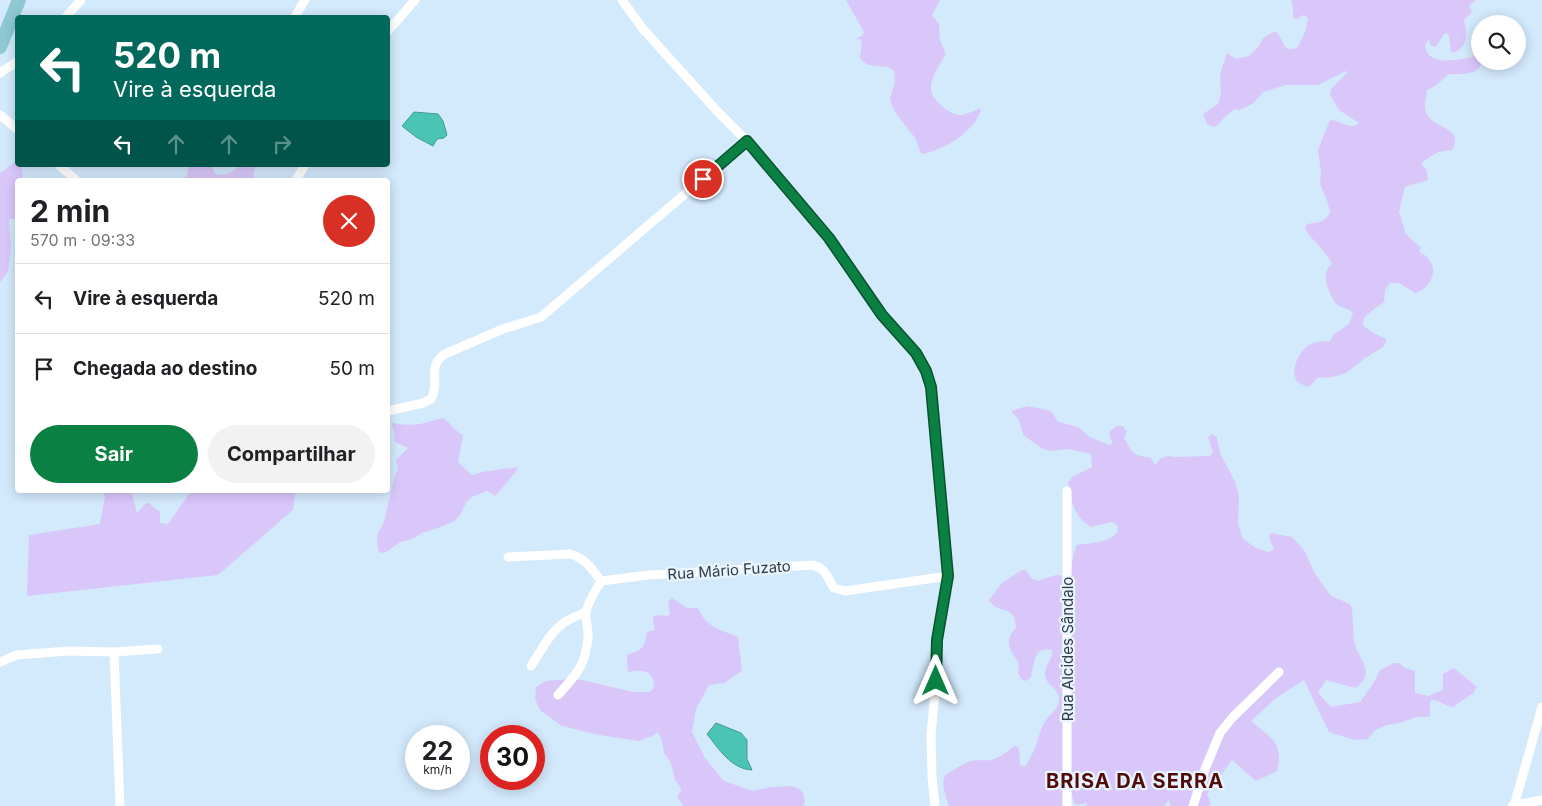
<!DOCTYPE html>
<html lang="pt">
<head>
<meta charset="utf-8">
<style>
	:root { --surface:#fff; --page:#f2f2f2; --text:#202124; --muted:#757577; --line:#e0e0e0; --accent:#0b8043 }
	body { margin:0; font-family:Inter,sans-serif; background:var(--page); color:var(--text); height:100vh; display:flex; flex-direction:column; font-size:19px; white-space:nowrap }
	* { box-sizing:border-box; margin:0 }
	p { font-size:16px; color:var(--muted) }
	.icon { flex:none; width:28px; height:28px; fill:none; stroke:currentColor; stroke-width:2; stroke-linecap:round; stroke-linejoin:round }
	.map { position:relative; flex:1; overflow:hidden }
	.side { position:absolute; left:15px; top:178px; width:375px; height:315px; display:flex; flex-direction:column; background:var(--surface); border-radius:5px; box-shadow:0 2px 12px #0003 }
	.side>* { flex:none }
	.hud { position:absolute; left:15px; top:15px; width:375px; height:152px; border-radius:5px; box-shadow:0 2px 12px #0003; background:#00695c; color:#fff; overflow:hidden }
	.buttons { position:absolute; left:1471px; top:15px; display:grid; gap:10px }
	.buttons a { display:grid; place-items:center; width:55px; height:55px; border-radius:50%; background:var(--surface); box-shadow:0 2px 12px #0003; font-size:25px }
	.speed { position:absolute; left:405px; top:725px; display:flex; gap:10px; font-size:25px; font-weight:700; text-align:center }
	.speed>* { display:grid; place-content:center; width:65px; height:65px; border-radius:50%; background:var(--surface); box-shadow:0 2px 12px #0003; line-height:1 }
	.speed small { font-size:12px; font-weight:400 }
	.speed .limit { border:8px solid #d22; background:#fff; color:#111 }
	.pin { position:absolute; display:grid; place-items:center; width:42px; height:42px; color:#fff; margin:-21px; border:2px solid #fff; border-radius:50%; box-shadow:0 1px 5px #0007 }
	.me { position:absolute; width:55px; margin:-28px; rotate:0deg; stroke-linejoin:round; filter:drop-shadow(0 0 4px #0008) }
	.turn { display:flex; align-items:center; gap:18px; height:105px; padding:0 15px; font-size:22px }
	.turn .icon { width:65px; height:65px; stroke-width:2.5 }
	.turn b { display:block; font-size:35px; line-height:42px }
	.lanes { display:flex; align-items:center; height:48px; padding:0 15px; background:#0003; justify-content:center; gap:25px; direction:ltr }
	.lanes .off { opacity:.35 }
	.round { display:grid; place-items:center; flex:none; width:52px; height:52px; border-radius:26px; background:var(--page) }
	.head { display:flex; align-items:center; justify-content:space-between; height:85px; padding:0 15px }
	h1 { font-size:30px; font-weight:700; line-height:38px }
	.button { display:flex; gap:10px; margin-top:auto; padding:10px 15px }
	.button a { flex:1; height:58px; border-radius:30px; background:var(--accent); color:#fff; font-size:20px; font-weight:700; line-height:58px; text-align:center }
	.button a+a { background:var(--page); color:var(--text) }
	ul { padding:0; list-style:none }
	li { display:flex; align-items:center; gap:15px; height:70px; padding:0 15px; border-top:1px solid var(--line) }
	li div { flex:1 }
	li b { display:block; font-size:19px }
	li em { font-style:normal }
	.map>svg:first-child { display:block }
</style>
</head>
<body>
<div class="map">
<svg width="1542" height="806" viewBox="0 0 1542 806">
	<rect width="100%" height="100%" fill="#d3e9fc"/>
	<path fill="#d9c7fa" d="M 846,0 L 940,0 L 932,15 L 939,24 L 940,40 L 946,54 C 941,62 930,79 931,89 C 932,101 951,116 962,115 C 968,114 975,110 981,108 C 978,130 942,151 922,154 L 920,151 L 916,139 L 897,115 L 892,106 L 890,98 L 895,82 L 894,71 L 888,67 L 869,65 L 862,61 L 860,58 L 862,43 L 860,39 L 856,39 L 863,35 L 864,32 Z
		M 1291,0 L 1481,0 L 1476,0 L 1469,6 L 1472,12 L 1464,20 C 1467,34 1469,46 1453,53 L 1451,52 L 1449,36 L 1447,33 L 1443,35 L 1438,44 L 1435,47 L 1430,45 L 1429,39 L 1425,45 C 1427,69 1464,59 1480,55 L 1480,61 L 1483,61 C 1478,76 1462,74 1449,74 L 1435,86 L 1427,90 C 1427,95 1424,104 1425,109 C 1428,129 1466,126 1452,150 L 1438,152 L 1422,162 L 1422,165 L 1426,169 L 1428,180 L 1405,187 L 1399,212 L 1406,234 L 1421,248 L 1419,250 L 1420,253 C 1423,254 1425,255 1427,257 C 1440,270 1430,289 1415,293 L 1399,283 L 1390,283 L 1385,290 L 1384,302 C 1357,321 1354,324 1386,339 L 1386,342 L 1383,347 L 1365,358 L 1346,373 L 1333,377 L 1317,378 L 1311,385 L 1308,387 C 1304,385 1300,384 1297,381 C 1289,371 1300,349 1311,344 C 1316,341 1325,342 1330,341 L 1333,335 L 1349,324 L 1353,313 C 1349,308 1345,309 1339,306 C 1332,302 1324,281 1326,273 C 1326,270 1330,266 1332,263 C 1327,257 1324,251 1319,246 C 1314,240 1309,236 1305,229 L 1307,224 C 1317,223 1326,222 1330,212 L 1327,200 L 1320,184 L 1321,172 L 1318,150 L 1330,120 C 1340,120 1352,131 1359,123 L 1339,110 L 1330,95 L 1331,89 L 1348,72 L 1346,71 L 1318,85 L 1286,85 L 1263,92 L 1254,103 L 1239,110 L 1236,109 C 1226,113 1222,122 1214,127 L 1207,124 L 1203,114 L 1218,104 L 1221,95 L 1220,74 L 1227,53 L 1236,59 L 1249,56 L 1259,46 L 1263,38 L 1275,31 C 1285,39 1282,55 1298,47 L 1306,30 L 1308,18 L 1303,15 L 1297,19 L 1294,19 C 1292,13 1294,6 1291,0 Z
		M 17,161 L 18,165 L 23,165 L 22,170 L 23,180 L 18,180 L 17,219 L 9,219 L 11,247 L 8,271 L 0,283 L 0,173 Z
		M 212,165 L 214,172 L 217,175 C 227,175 234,172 240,165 L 255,165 L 253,180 L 179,180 L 187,176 L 188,168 L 192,166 Z
		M 1027,406 L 1051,411 L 1058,422 L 1078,427 L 1088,436 L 1109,445 L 1113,443 L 1109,434 L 1110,431 L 1117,426 L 1123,426 L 1127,432 L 1124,438 C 1132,451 1133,457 1150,457 L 1155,465 L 1161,458 L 1168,456 L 1176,457 L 1210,456 L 1213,452 L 1208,437 L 1212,434 L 1217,437 L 1220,453 L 1236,484 L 1239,497 L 1238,523 L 1243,539 L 1256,548 L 1269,552 L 1274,549 L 1269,537 L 1271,533 L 1292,537 L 1304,550 L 1315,574 L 1331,596 L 1350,604 L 1352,609 C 1353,620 1353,631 1354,641 C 1358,660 1377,671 1356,688 L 1326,680 L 1318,693 L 1331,707 L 1360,702 L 1373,684 L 1380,670 L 1394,663 L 1399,663 L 1405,668 L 1415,671 L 1415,693 L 1428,696 L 1443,690 L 1443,674 L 1454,668 L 1477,687 L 1473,693 L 1453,707 C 1444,706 1441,700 1432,700 L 1430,702 L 1430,716 L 1427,717 L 1416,717 L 1400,723 L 1387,725 L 1376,730 L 1367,739 L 1355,740 L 1329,732 L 1304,680 L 1276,698 L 1251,721 C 1271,739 1284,741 1277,771 L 1256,781 L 1232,760 L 1207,794 L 1211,804 L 1208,806 L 1170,806 L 1170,800 L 1163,806 L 1086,806 L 1087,803 L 1077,805 L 1074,803 L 1068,780 L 1064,806 L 949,806 C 946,797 941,784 945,776 C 946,774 968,761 971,761 C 979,759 987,762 994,759 C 1002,756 1008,751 1014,746 L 1019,748 L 1020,764 L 1022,766 L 1026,766 C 1029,759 1034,752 1036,745 C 1039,736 1041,728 1046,720 C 1052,712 1060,708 1059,697 C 1058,688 1046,685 1045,675 C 1044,666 1053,660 1052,650 C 1034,645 1034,663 1031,677 L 1026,681 L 1021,679 L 1018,673 L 1019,663 C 1010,651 1003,640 1016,628 C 1015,602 998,616 989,600 L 1002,583 L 1022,570 L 1026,570 L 1031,578 L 1038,581 L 1056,575 L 1068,576 C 1074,566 1071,555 1077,545 C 1090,543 1111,543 1118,531 L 1117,525 L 1112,522 L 1091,527 C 1072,515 1073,503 1068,483 L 1072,477 L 1092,467 L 1091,454 L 1068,449 L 1052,451 L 1043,449 L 1023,435 L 1019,420 L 1011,411 Z
		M 443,418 C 451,423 454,431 463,435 L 458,462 L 472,475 L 482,472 L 518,467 L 515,473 L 495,496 L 487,491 L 472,497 L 467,501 L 460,515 L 454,521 L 441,527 L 422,533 L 412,539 L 400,542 L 388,551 L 381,553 L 378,550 L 377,535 L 384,522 L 394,479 L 398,469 L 396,460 L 408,448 L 395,442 L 394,430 L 391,423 C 401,424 410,426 420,424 C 428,423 435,419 443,418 Z
		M 103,490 L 131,490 L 137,513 L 147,502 L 160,512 L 160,523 L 168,524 L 192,490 L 296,490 L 293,510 L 218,575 L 27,596 L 29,535 L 100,524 L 105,497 Z
		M 672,598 L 687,608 L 698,608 C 707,628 719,629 738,637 L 742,671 L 724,683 L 709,685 L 696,709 L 692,732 L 705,758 L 724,781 L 753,791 L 771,787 L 791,786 L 798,788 L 803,793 L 805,802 L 803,806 L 684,806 L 677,797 L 681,791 L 681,788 L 675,780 L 671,763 L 664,753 L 662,741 L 658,732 L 652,736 L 639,741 L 599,735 L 562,726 L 540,710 L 535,699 L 536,687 L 546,681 L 569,679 L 582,680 L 633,692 L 650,692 L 654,687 C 654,670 642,669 628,672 L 627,655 C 642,650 644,649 647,632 L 655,630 L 653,621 L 653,617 L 658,615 L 667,616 L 670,614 L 668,602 Z"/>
	<path fill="#4ac4b6" stroke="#429b94" d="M 414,112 L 438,114 L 443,121 L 447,135 L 444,138 L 437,139 L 433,146 L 416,137 L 402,126 Z
		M 716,723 L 741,733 L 747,740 L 747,759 L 752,770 C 731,769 718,748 707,734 Z"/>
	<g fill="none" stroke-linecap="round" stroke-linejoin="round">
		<path stroke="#fff" stroke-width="9" d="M 622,0 L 643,29 L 717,111 L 747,141 L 829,238 L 882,315 L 916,353 L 926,371 L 931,387 L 948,576 L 937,640 L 936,681 L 931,735 L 932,777 L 935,806
			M 65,18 L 81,0
			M 294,18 L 305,0
			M 388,31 L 415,0
			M 0,73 L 18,61
			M 0,115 L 18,130
			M 59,165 L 76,180
			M 296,180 L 305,165
			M 388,411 L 423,403 L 431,399 C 441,383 426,366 445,354 L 503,329 L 541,317 L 747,141
			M 508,557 L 570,554 C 585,558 592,569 601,581 L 649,575 L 813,565 C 826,568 828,579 834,588 L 845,591 L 948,576
			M 114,652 L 120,806
			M 0,662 L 17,655 L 68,651 L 114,652 L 158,649
			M 531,666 C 540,653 549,634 561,625 C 568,619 577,616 586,612
			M 558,695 C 576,675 586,665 588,637 C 589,629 585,621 586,613 C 587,603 596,590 601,581
			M 1067,806 L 1067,491
			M 1193,806 L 1205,769 L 1220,733 L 1232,718 L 1279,672
			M 1512,806 L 1542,800
			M 1514,806 L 1542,707"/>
		<path stroke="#8ec8d3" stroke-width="14" d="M 0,47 L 19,0"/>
	</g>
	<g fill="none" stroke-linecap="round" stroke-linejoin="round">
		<defs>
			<path id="route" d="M 703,179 L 747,141 L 829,238 L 882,315 L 916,353 L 926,371 L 931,387 L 948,576 L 937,640 L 936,681"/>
		</defs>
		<use href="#route" stroke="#07532c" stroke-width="12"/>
		<use href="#route" stroke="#0b8043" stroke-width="9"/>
	</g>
	<g text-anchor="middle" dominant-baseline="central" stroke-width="4.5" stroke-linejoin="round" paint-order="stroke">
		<g font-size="15" fill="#303c45" stroke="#e9f5fe">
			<text transform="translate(729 570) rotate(-4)">Rua Mário Fuzato</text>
			<text transform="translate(1067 649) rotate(-90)">Rua Alcides Sândalo</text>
		</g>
		<g font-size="20" font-weight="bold" letter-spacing="1" fill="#510c0a" stroke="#e9f5fe">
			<text x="1135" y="781">BRISA DA SERRA</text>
		</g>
	</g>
</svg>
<div class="buttons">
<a><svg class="icon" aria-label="search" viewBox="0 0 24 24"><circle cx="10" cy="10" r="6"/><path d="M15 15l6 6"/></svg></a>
</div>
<div class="speed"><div>22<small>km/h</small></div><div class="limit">30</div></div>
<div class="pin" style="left:703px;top:179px;background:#d93025"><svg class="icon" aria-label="arrive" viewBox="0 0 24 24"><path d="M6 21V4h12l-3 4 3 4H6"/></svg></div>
<svg class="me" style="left:936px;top:681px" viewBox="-20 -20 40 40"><path d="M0-17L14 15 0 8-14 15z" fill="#0b8043" stroke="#fff" stroke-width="4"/></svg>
<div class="hud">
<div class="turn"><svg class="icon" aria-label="left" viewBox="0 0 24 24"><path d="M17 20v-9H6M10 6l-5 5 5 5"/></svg><div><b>520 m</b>Vire à esquerda</div></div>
<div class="lanes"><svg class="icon" aria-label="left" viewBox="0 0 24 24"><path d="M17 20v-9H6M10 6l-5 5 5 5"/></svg><svg class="icon off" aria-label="ahead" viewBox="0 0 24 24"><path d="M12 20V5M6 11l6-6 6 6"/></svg><svg class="icon off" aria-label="ahead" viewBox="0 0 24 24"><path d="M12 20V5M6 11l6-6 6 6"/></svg><svg class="icon off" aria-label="right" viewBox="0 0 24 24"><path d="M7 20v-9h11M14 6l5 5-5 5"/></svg></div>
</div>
<section class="side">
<div class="head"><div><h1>2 min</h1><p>570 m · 09:33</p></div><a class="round" style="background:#d93025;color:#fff"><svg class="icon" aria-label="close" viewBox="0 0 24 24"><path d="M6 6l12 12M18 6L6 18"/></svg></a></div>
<ul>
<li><svg class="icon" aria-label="left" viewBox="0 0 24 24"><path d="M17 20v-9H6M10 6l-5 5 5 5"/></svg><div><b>Vire à esquerda</b></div><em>520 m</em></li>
<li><svg class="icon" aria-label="arrive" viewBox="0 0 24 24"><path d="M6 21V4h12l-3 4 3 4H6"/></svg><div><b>Chegada ao destino</b></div><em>50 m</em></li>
</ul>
<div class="button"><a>Sair</a><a>Compartilhar</a></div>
</section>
</div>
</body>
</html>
